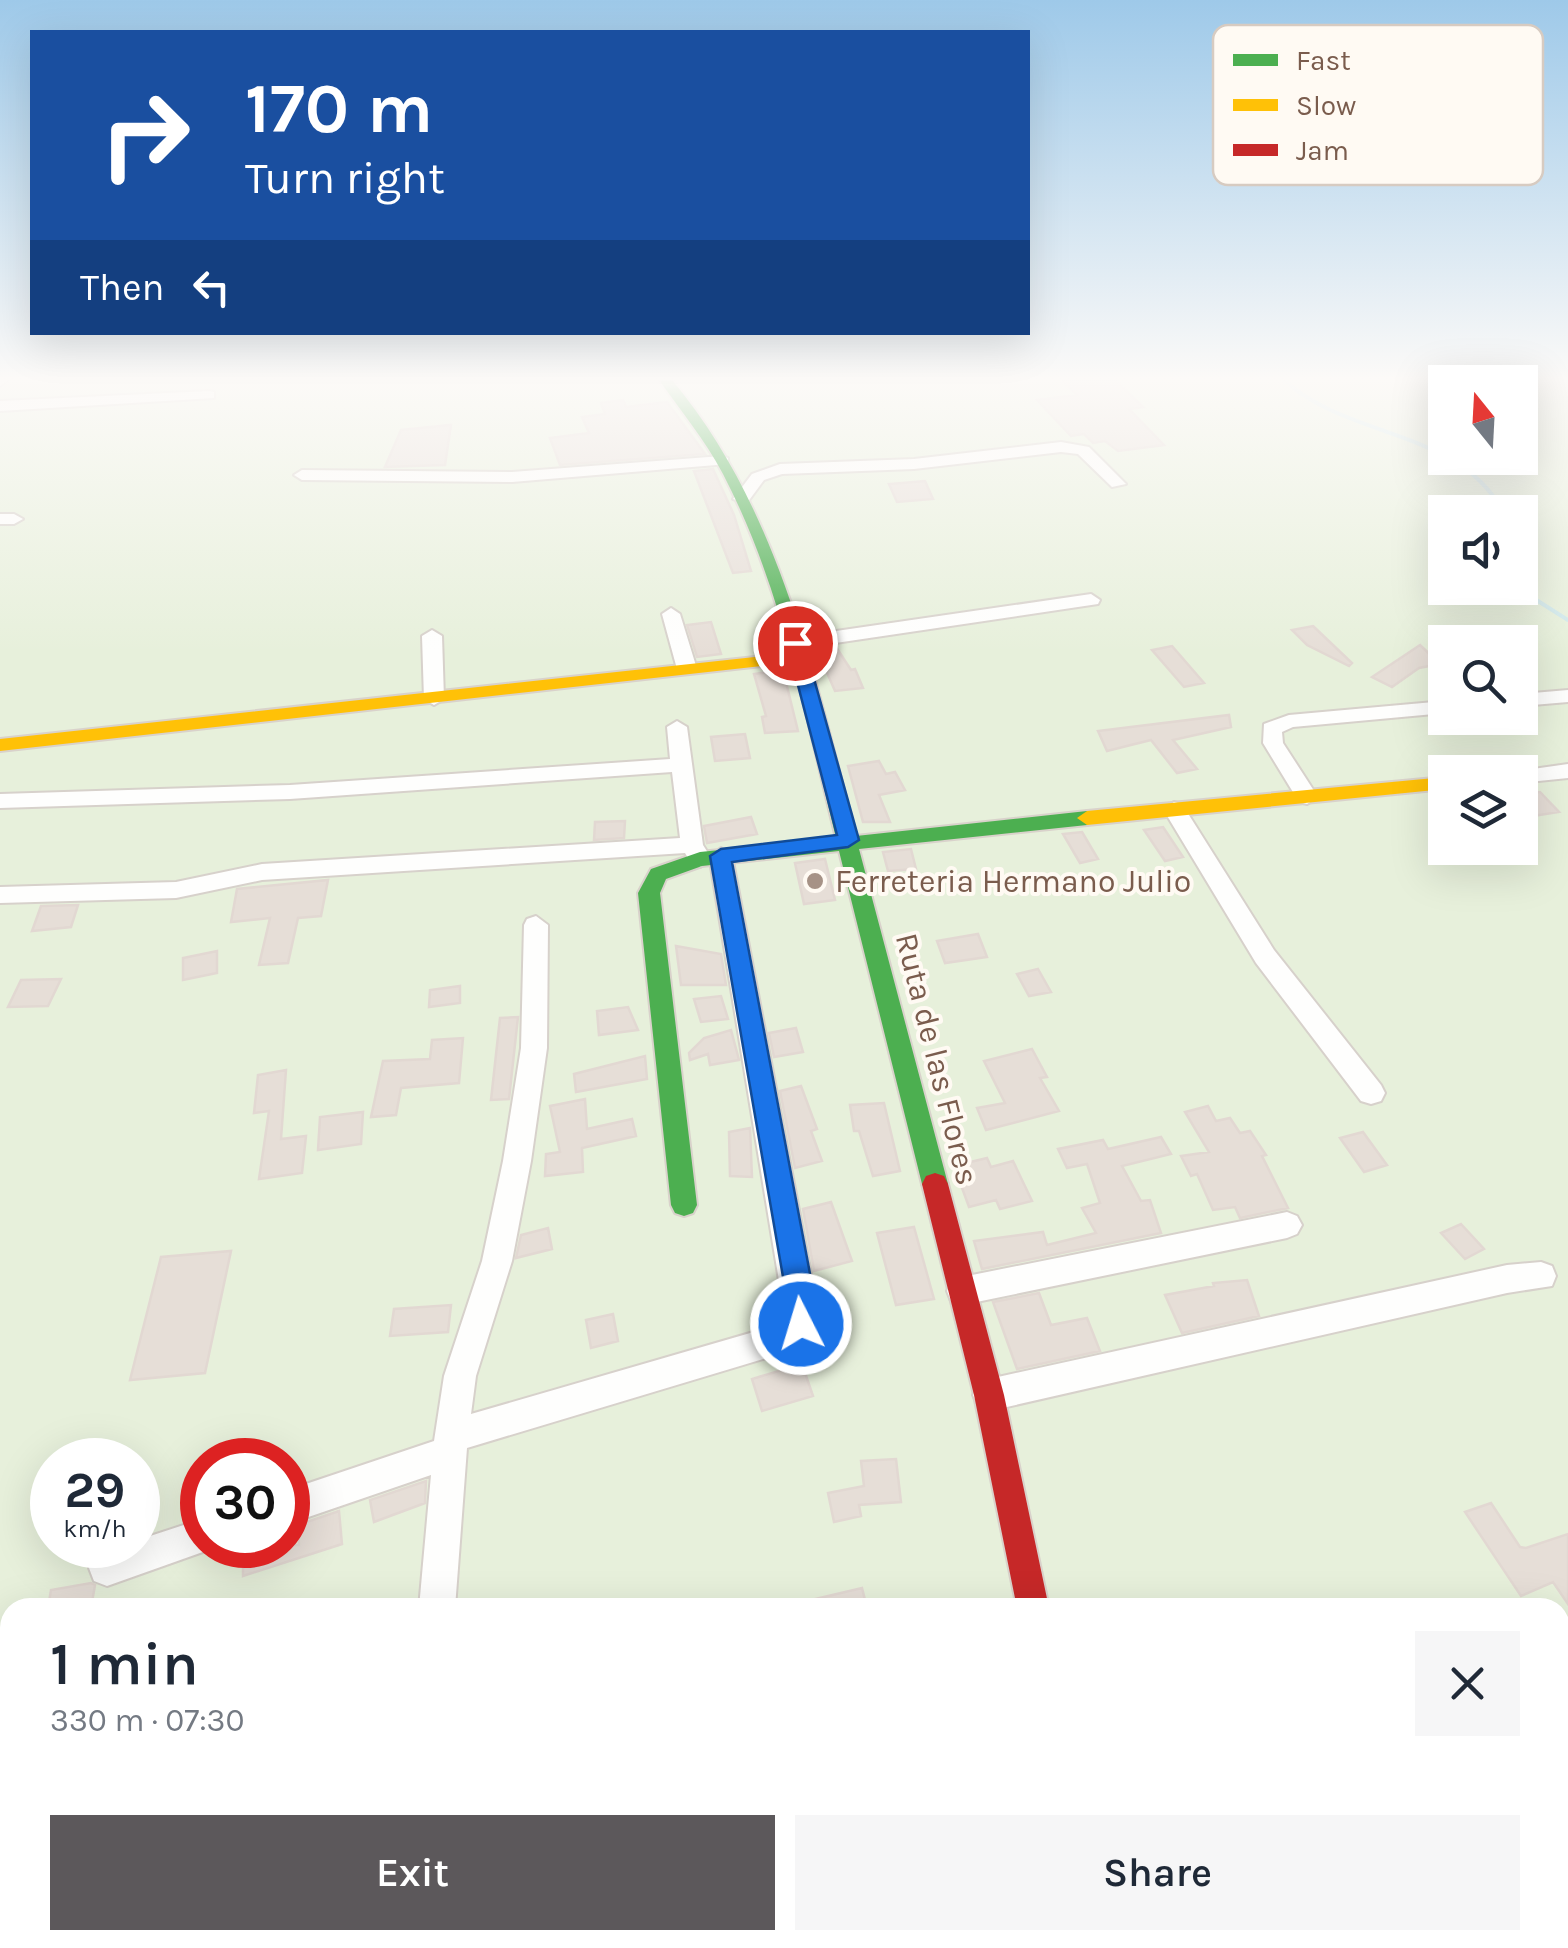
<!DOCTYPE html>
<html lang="en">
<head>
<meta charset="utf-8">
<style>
	:root { --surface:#fff; --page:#f6f6f7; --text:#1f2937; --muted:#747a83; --accent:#5c585b }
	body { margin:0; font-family:Karla,sans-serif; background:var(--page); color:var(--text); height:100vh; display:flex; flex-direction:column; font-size:38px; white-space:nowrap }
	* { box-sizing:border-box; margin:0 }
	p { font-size:32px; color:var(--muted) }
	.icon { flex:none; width:55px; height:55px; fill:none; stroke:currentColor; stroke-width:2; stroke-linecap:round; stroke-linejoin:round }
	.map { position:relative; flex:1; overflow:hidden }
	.details { position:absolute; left:0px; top:1598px; width:1570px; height:352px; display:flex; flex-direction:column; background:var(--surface); border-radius:30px 30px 0 0; box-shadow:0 10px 40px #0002 }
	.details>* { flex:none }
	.guide { position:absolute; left:30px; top:30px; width:1000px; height:305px; border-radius:0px; box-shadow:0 10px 40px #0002; background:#1a4fa0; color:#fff; overflow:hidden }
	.needle { width:65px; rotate:342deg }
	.tools { position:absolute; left:1428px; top:365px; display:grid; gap:20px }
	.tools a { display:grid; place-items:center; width:110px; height:110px; border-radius:0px; background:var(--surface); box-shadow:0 10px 40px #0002; font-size:50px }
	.speed { position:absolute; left:30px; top:1438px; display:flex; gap:20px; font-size:50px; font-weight:700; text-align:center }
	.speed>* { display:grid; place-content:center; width:130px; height:130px; border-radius:50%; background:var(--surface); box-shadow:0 10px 40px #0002; line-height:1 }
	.speed small { font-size:25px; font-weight:400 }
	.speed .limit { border:15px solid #d22; background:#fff; color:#111 }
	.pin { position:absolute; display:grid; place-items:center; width:85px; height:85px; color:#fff; margin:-42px; border:5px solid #fff; border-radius:50%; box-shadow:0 2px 10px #0007 }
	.me { position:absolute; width:110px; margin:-55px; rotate:355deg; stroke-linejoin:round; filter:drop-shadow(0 0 8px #0008) }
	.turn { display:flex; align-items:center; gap:35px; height:210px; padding:0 50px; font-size:45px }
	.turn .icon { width:130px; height:130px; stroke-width:2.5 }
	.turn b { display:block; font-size:70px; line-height:85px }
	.then { display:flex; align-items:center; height:95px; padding:0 50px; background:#0003; gap:20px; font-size:38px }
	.round { display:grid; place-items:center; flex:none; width:105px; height:105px; border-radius:0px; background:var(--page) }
	.summary { display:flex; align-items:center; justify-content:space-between; height:170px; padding:0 50px }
	h1 { font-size:60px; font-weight:600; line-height:75px }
	.button { display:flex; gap:20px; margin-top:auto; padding:20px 50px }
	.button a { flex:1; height:115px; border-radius:0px; background:var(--accent); color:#fff; font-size:40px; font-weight:600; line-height:115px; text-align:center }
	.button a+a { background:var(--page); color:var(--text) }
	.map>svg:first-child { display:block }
</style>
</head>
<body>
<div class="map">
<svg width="1568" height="1948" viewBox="0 0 1568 1948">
	<rect width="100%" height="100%" fill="#f9f5f0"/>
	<path fill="#e7f0db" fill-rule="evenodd" d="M 0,380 L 1568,380 L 1568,1948 L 0,1948 ZM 1445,382 L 1520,382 L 1520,458 L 1445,458 ZM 1445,512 L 1520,512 L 1520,588 L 1445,588 ZM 1445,642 L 1520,642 L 1520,718 L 1445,718 ZM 1445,772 L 1520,772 L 1520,848 L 1445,848 ZM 52,1460 L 138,1460 L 138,1545 L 52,1545 ZM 202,1460 L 288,1460 L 288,1545 L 202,1545 ZM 10,1608 L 1560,1608 L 1560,1940 L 10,1940 Z"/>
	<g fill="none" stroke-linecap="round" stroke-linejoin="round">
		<path stroke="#d0e8ea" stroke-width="4" d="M 1284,380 C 1348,439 1460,429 1503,512
			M 1520,572 L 1527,594 L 1568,620"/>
	</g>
	<path fill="#e6ded7" stroke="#e2d8d2" stroke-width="2.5" d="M 1062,380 L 1115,380 L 1143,407 L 1129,409 L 1164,445 L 1118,451 L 1105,441 L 1093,443 L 1084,434 L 1071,436 L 1037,400 L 1077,395 Z
		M 623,400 L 626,407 L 667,402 L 705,454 L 560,465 L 550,438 L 589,433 L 582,417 L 605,414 L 601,403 Z
		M 451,425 L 445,465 L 385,467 L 401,430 Z
		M 713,469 L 734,515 L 751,571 L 733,573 L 694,471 Z
		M 925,481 L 933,499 L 897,502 L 889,484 Z
		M 711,622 L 721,654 L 697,657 L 687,625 Z
		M 1313,626 L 1352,663 L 1349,666 L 1307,645 L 1292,630 Z
		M 1420,645 L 1440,664 L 1419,668 L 1392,687 L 1372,677 Z
		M 1172,646 L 1204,683 L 1184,687 L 1152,650 Z
		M 836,647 L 851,670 L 855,669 L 863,688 L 835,691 L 817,650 Z
		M 783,670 L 798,731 L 765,733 L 762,717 L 766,716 L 754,674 Z
		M 1229,715 L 1231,727 L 1173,740 L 1197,769 L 1177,773 L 1151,740 L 1107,751 L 1098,731 Z
		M 745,734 L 750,758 L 715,761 L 711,737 Z
		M 879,761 L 886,774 L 895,772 L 905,790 L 879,795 L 890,822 L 863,822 L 848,766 Z
		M 1540,792 L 1559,812 L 1520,818 L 1520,794 Z
		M 751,817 L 757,834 L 707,843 L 704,826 Z
		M 625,821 L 624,838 L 594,840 L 595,822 Z
		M 1163,827 L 1183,857 L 1165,861 L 1144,830 Z
		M 1082,832 L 1098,859 L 1080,863 L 1063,834 Z
		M 911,849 L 916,869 L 888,871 L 883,852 Z
		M 825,859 L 835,900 L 804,904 L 795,863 Z
		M 328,880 L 321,916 L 298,918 L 288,963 L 259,965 L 270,918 L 231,922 L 237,889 Z
		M 78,905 L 71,927 L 32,931 L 41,906 Z
		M 978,934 L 987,957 L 945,963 L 937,941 Z
		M 676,946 L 721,954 L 726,985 L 681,985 Z
		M 217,951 L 217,973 L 183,980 L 183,958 Z
		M 1038,969 L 1051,992 L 1029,996 L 1017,974 Z
		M 61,979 L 48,1006 L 8,1007 L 21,980 Z
		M 460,986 L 460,1003 L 429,1007 L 430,990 Z
		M 721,996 L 728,1019 L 701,1022 L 694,999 Z
		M 628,1007 L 638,1030 L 599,1035 L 597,1011 Z
		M 518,1017 L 509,1099 L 491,1100 L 500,1018 Z
		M 796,1028 L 803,1052 L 774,1057 L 769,1033 Z
		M 731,1030 L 739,1060 L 710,1065 L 708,1054 L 690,1060 L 689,1053 L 704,1038 Z
		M 463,1038 L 459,1083 L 401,1088 L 396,1115 L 371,1117 L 383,1061 L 430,1059 L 432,1040 Z
		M 1032,1049 L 1047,1077 L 1040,1078 L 1059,1111 L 986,1130 L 977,1108 L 1005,1103 L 984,1061 Z
		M 645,1056 L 647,1079 L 576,1092 L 574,1074 Z
		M 286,1070 L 281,1139 L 306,1136 L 302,1173 L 259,1179 L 269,1111 L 254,1113 L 258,1075 Z
		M 801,1086 L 817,1129 L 811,1131 L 822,1161 L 795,1168 L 780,1091 Z
		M 585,1099 L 587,1129 L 632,1119 L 636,1136 L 582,1148 L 583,1172 L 545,1176 L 546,1154 L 560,1152 L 550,1106 Z
		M 884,1103 L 900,1171 L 873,1176 L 859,1131 L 854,1131 L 850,1105 Z
		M 1208,1106 L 1216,1121 L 1230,1118 L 1240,1133 L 1250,1131 L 1266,1155 L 1262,1156 L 1288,1208 L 1240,1218 L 1235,1207 L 1213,1210 L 1197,1174 L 1191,1176 L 1181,1156 L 1209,1152 L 1185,1112 Z
		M 363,1112 L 361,1144 L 318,1150 L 320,1117 Z
		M 750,1128 L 752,1177 L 730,1176 L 729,1132 Z
		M 1363,1132 L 1387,1165 L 1364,1172 L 1340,1138 Z
		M 1161,1137 L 1171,1154 L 1122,1166 L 1141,1201 L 1150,1200 L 1161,1233 L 982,1269 L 974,1241 L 1043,1232 L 1047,1245 L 1096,1233 L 1082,1208 L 1100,1203 L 1087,1164 L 1067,1168 L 1058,1149 L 1103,1140 L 1108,1149 Z
		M 987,1158 L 991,1167 L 1013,1161 L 1032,1201 L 1000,1209 L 996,1200 L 969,1207 L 954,1166 Z
		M 831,1202 L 852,1261 L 814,1271 L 803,1209 Z
		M 1461,1224 L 1484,1249 L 1465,1259 L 1441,1233 Z
		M 914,1227 L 934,1299 L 896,1305 L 877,1233 Z
		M 548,1228 L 552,1249 L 516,1258 L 521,1235 Z
		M 231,1251 L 205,1373 L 130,1380 L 161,1257 Z
		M 1247,1280 L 1259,1316 L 1182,1333 L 1165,1295 L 1214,1286 L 1213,1283 Z
		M 1039,1293 L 1051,1325 L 1087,1318 L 1100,1351 L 1017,1369 L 993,1302 Z
		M 451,1305 L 448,1332 L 390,1336 L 394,1309 Z
		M 613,1314 L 618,1341 L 591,1348 L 586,1320 Z
		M 802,1364 L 813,1396 L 762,1411 L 752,1379 Z
		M 896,1459 L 901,1502 L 859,1505 L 861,1516 L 834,1522 L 828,1493 L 864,1486 L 861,1461 Z
		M 426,1481 L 425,1503 L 374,1522 L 370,1500 Z
		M 1491,1503 L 1520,1547 L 1526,1548 L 1568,1534 L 1568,1604 L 1553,1582 L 1521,1596 L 1465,1512 Z
		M 339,1511 L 342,1544 L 243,1576 L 243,1545 L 299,1545 L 298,1525 Z
		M 91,1583 L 95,1585 L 91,1608 L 48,1608 L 51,1590 Z
		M 862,1588 L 867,1608 L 808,1608 L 807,1601 Z"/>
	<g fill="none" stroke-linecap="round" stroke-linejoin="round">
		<defs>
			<path id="street" d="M 0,380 L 8,380 L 0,386 Z
				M 209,391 L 214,392 L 214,398 L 0,411 L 0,401 Z
				M 1061,442 L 1089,447 L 1126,484 L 1112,487 L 1078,454 L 1061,452 L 914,469 L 782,474 L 764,480 L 747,503 L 733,499 L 752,474 L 780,464 L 914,459 Z
				M 722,456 L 728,458 L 728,464 L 512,482 L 302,480 L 294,475 L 302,470 L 512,472 Z
				M 0,514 L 14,514 L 23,519 L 14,524 L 0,524 Z
				M 1091,594 L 1100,600 L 1098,604 L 795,649 L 785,643 L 795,637 Z
				M 671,608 L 680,614 L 697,669 L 694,673 L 680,673 L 677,669 L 662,614 Z
				M 432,630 L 442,636 L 444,699 L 434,705 L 424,699 L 422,636 Z
				M 1568,690 L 1568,702 L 1520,706 L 1520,694 Z
				M 1445,701 L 1445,713 L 1293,727 L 1282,732 L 1283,743 L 1318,797 L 1307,804 L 1299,802 L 1263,743 L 1264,724 L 1289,715 Z
				M 677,721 L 687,727 L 703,845 L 710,856 L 721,848 L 732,856 L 816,1300 C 817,1328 811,1342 783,1353 L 467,1448 L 455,1608 L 419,1608 L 431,1475 L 288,1524 L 288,1490 L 434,1441 L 444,1376 L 482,1261 L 503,1161 L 521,1048 L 524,925 L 527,919 L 536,916 L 548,925 L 547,1048 L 531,1161 L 512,1261 L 476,1376 L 471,1414 L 774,1326 L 785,1317 L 710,861 L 700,867 L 692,865 L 685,853 L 262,880 L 176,898 L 0,903 L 0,887 L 176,882 L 262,864 L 680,838 L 672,772 L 290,799 L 0,808 L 0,794 L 290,785 L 670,759 L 667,727 Z
				M 1568,764 L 1568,778 L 1520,783 L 1520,772 L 1511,772 Z
				M 1174,802 L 1182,804 L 1274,950 L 1381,1085 L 1385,1093 L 1381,1101 L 1371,1104 L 1361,1101 L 1256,963 L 1163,809 Z
				M 1287,1212 L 1297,1216 L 1302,1225 L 1297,1234 L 1287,1238 L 962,1305 L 951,1301 L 947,1291 L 951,1281 L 962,1277 Z
				M 1541,1262 L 1552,1266 L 1556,1276 L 1552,1286 L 1507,1293 L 989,1411 L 978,1406 L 973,1395 L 978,1384 L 989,1379 L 1507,1265 Z
				M 202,1519 L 202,1545 L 216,1545 L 214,1548 L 107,1586 L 94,1581 L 89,1568 L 94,1555 L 123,1545 L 138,1545 L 138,1540 Z
				M 403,1940 L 445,1940 L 445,1948 L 403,1948 Z
				M 642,1940 L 708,1940 L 705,1948 L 639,1948 Z
				M 1464,1940 L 1508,1940 L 1511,1948 L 1467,1948 Z"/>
			<path id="fast" d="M 659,380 L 672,380 C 780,509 814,677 856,836 L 1087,811 L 1097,818 L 1087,825 L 859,849 L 948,1184 L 944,1192 L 935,1195 L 926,1192 L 922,1184 L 839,851 L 702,866 L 666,879 L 660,893 L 697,1205 L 693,1213 L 684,1216 L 675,1213 L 671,1205 L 638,893 L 651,869 L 700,852 L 836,838 C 806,716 782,587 723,474 C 705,440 681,411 659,380 Z"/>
			<path id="slow" d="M 800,652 L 806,653 L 806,661 L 0,751 L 0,739 Z
				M 1445,777 L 1445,789 L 1087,825 L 1077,818 L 1087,811 Z"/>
			<path id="jam" d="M 935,1173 L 944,1176 L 948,1184 L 1004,1395 L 1049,1608 L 1017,1608 L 974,1395 L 922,1184 L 926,1176 Z
				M 1083,1940 L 1121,1940 L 1123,1948 L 1085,1948 Z"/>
		</defs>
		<use href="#street" stroke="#d7d1cb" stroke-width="4"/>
		<use href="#fast" stroke="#d9d2cb" stroke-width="4"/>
		<use href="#slow" stroke="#d9d2cb" stroke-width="4"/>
		<use href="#jam" stroke="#d9d2cb" stroke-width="4"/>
		<use href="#street" fill="#fefefd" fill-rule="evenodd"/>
		<use href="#fast" fill="#4caf50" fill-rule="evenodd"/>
		<use href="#slow" fill="#ffc107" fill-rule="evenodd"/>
		<use href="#jam" fill="#c62828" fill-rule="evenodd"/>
	</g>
	<linearGradient id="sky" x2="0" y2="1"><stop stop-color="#9ec9e9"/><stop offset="0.58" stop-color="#fcfaf8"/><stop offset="1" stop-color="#fcfaf8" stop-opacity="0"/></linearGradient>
	<rect width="1568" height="653" fill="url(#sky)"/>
	<path fill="#1a73e8" stroke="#114b97" stroke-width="2.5" d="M 795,638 L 804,643 L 859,840 L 848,847 L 732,862 L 815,1300 L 815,1324 L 811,1333 L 801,1337 L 791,1333 L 787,1324 L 787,1300 L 710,856 L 721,849 L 837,835 L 787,643 Z"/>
	<circle fill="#a69286" stroke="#fffaf3" stroke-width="4" cx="815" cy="881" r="10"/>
	<g text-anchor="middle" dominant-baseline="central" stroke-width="8" stroke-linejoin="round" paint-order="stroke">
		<g font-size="32" fill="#7a5c4d" stroke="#fffaf3" text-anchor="start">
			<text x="835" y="881">Ferreteria Hermano Julio</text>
		</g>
		<g font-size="32" fill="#7a5c4d" stroke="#fffaf3">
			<text transform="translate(937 1059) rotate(76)">Ruta de las Flores</text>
		</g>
	</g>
	<rect x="1213" y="25" width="330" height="160" rx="15" fill="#fffaf3" stroke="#d7cbc1" stroke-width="2.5"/>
	<rect x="1233" y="54" width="45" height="12" fill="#4caf50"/>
	<rect x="1233" y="99" width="45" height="12" fill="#ffc107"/>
	<rect x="1233" y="144" width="45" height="12" fill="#c62828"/>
	<g font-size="28" fill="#7a5c4d">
		<text x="1296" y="70">Fast</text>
		<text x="1296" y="115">Slow</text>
		<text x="1296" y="160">Jam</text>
	</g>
</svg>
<div class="tools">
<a><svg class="needle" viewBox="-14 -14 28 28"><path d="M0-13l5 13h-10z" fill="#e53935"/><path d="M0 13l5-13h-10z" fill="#747a83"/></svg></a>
<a><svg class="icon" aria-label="sound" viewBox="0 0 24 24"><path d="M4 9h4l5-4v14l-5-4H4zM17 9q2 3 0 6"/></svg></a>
<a><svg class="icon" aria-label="search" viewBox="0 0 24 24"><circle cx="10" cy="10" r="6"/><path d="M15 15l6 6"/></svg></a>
<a><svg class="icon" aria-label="layers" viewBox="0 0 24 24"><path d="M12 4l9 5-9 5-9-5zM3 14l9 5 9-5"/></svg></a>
</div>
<div class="speed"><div>29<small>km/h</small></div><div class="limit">30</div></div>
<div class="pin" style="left:795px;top:643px;background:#d93025"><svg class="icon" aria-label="arrive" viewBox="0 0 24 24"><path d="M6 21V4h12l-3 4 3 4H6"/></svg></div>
<svg class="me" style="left:801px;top:1324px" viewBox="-20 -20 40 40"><circle r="17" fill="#1a73e8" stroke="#fff" stroke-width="3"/><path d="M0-11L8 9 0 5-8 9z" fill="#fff"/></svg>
<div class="guide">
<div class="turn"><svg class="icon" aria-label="right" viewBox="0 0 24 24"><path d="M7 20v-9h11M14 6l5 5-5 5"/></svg><div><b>170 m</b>Turn right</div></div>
<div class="then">Then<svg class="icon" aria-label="left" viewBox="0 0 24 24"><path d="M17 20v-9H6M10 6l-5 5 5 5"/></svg></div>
</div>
<section class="details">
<div class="summary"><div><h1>1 min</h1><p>330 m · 07:30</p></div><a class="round"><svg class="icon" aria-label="close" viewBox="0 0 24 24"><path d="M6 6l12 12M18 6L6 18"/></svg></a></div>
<div class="button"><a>Exit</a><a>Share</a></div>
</section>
</div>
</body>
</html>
